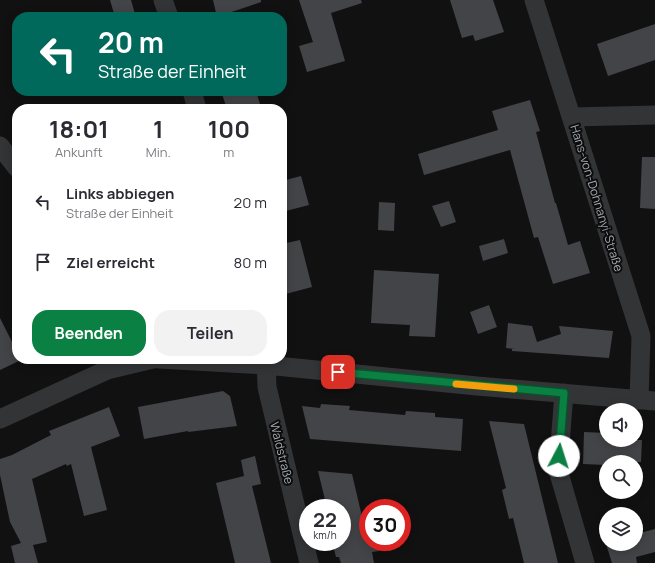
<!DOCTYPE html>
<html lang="de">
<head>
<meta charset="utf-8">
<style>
	:root { --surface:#fff; --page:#f2f2f3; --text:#2b2b33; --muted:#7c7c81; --accent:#0b8043 }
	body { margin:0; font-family:Manrope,sans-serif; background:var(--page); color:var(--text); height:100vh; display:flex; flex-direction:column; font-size:15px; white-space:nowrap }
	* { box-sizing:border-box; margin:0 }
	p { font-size:13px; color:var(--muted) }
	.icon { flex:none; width:22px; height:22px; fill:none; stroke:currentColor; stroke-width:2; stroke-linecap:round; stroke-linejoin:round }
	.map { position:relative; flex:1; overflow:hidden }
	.side { position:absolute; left:12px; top:104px; width:275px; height:260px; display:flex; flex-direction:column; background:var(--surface); border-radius:16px; box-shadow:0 2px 10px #0003 }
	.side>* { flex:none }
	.top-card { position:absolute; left:12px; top:12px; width:275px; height:84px; border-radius:16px; box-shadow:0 2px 10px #0003; background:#00695c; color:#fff; overflow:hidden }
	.fabs { position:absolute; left:599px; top:403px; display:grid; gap:8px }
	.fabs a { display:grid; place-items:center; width:44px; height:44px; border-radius:50%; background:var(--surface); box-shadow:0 2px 10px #0003; font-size:20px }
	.speed { position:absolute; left:299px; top:499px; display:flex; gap:8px; font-size:20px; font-weight:700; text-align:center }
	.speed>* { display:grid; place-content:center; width:52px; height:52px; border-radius:50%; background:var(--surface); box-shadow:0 2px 10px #0003; line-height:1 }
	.speed small { font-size:10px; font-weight:400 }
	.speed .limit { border:6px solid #d22; background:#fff; color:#111 }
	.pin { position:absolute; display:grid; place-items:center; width:34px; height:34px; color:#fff; margin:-17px; border-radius:8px; box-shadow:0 2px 6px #0006 }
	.me { position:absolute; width:44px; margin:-22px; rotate:5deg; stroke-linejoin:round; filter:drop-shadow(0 0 3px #0008) }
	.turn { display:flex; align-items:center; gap:14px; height:84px; padding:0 20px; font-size:18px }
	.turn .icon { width:52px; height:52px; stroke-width:2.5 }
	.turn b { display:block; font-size:28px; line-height:34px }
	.eta { display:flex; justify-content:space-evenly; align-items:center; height:68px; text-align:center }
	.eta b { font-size:24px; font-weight:700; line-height:28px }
	.cta { display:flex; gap:8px; margin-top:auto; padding:8px 20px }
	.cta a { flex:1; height:46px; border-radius:16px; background:var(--accent); color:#fff; font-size:16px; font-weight:700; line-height:46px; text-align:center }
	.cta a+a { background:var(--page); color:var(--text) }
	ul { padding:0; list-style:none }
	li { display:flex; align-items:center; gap:12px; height:60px; padding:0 20px }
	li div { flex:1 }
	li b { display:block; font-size:15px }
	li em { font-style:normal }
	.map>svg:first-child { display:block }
</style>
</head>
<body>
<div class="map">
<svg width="655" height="563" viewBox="0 0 655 563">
	<rect width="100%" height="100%" fill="#111112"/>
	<path fill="#434447" d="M 110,0 L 131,0 L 135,14 L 125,17 L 115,17 Z
		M 213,0 L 261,0 L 261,2 L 217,17 Z
		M 299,0 L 361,0 L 362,3 L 331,13 L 345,61 L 307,72 L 299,46 L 313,42 Z
		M 450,0 L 493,0 L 504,32 L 475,41 L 473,35 L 462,38 Z
		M 655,24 L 655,60 L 608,76 L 597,44 Z
		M 221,91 L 256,91 L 260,104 L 245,109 L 227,109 Z
		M 530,100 L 540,131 L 536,132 L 555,203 L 556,203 L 568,245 L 580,241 L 590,273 L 553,284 L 538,237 L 534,238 L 510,150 L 424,175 L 418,154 L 498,130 L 492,111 Z
		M 642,157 L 655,157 L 655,209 L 640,208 Z
		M 301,176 L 309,205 L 282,212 L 282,181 Z
		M 449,201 L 456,222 L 441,227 L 432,206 Z
		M 379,202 L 395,203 L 394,231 L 378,230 Z
		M 504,239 L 508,253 L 483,261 L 479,246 Z
		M 300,240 L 312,287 L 282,295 L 282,244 Z
		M 374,270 L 439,274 L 435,337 L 409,336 L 410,325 L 371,323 Z
		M 489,305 L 497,327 L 478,334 L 470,312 Z
		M 0,318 L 17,352 L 17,359 L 21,360 L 0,370 Z
		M 508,323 L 532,326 L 537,342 L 561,334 L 559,326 L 613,331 L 609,358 L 512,351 L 512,349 L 515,349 L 506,348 Z
		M 223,391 L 230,396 L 237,426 L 188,432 L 188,431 L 144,439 L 138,407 Z
		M 321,404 L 350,406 L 349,410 L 405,415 L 406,411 L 435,413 L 435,417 L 463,419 L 461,451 L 310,439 L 302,406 L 320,408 Z
		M 109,407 L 120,436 L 91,447 L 107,510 L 84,516 L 71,464 L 67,466 L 66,464 L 32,479 L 47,542 L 33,545 L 38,563 L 15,563 L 11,546 L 21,543 L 10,522 L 0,475 L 0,459 L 12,455 L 51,435 L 49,431 Z
		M 489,421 L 524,424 L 558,563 L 524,563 L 513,518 L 509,519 L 502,490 L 506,488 Z
		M 584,432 L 606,433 L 606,440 L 642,440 L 641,462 L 606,462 L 606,465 L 583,464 Z
		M 255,456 L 261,484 L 252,486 L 271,563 L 235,563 L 216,483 L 244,476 L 241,460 Z
		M 318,471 L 352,474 L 368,542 L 378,542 L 379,551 L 372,552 L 374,563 L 341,563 L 339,557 L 336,557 L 332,542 L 342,542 L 342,508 L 327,508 Z
		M 655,529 L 655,552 L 636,557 L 637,563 L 612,563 L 606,544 L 636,544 L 636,534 Z"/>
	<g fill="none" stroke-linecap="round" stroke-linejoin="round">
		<path stroke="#323436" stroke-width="19" d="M 163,0 L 169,17
			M 534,0 L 641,336 L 639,400
			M 192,91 L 197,109
			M 572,117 L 655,115
			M 0,146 L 17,168
			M 159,359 L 266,365 L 477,386 L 655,401
			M 266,359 L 267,387 L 309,563
			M 564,393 L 558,470 L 585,563
			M 0,419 L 107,370 L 153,359"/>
	</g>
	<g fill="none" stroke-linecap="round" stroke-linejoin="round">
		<defs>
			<path id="route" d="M 338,372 L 564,393 L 559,456"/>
		</defs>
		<use href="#route" stroke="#07532c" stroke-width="10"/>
		<use href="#route" stroke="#0b8043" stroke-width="7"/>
		<path stroke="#f59e0b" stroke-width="7" d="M 456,384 L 514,389"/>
	</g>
	<g text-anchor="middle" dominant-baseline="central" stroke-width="4" stroke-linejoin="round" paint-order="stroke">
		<g font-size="12" fill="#a4aab1" stroke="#0c0c0d">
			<text transform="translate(597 198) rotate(73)">Hans-von-Dohnanyi-Straße</text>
			<text transform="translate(282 453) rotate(76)">Waldstraße</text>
		</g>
	</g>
</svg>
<div class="fabs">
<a><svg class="icon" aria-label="sound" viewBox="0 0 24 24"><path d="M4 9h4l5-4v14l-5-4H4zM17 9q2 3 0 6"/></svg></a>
<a><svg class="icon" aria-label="search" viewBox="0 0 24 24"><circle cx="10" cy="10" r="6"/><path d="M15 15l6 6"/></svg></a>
<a><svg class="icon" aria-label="layers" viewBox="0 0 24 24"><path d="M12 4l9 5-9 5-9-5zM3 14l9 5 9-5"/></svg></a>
</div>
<div class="speed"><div>22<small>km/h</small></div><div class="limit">30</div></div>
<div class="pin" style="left:338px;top:372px;background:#d93025"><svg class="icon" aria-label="arrive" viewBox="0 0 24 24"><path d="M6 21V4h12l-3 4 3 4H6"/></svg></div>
<svg class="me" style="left:559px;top:456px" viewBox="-20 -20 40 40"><circle r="19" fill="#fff"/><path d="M0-13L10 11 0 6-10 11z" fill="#0b8043"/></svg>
<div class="top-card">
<div class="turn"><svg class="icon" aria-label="left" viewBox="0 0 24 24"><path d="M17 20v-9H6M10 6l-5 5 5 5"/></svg><div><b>20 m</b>Straße der Einheit</div></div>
</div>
<section class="side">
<div class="eta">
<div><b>18:01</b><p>Ankunft</p></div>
<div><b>1</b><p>Min.</p></div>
<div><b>100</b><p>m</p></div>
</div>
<ul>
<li><svg class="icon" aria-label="left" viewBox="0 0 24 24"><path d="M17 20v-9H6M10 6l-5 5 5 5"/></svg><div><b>Links abbiegen</b><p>Straße der Einheit</p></div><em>20 m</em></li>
<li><svg class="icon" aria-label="arrive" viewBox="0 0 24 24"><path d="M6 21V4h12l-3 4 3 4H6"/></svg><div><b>Ziel erreicht</b></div><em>80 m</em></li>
</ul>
<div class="cta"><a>Beenden</a><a>Teilen</a></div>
</section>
</div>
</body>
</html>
